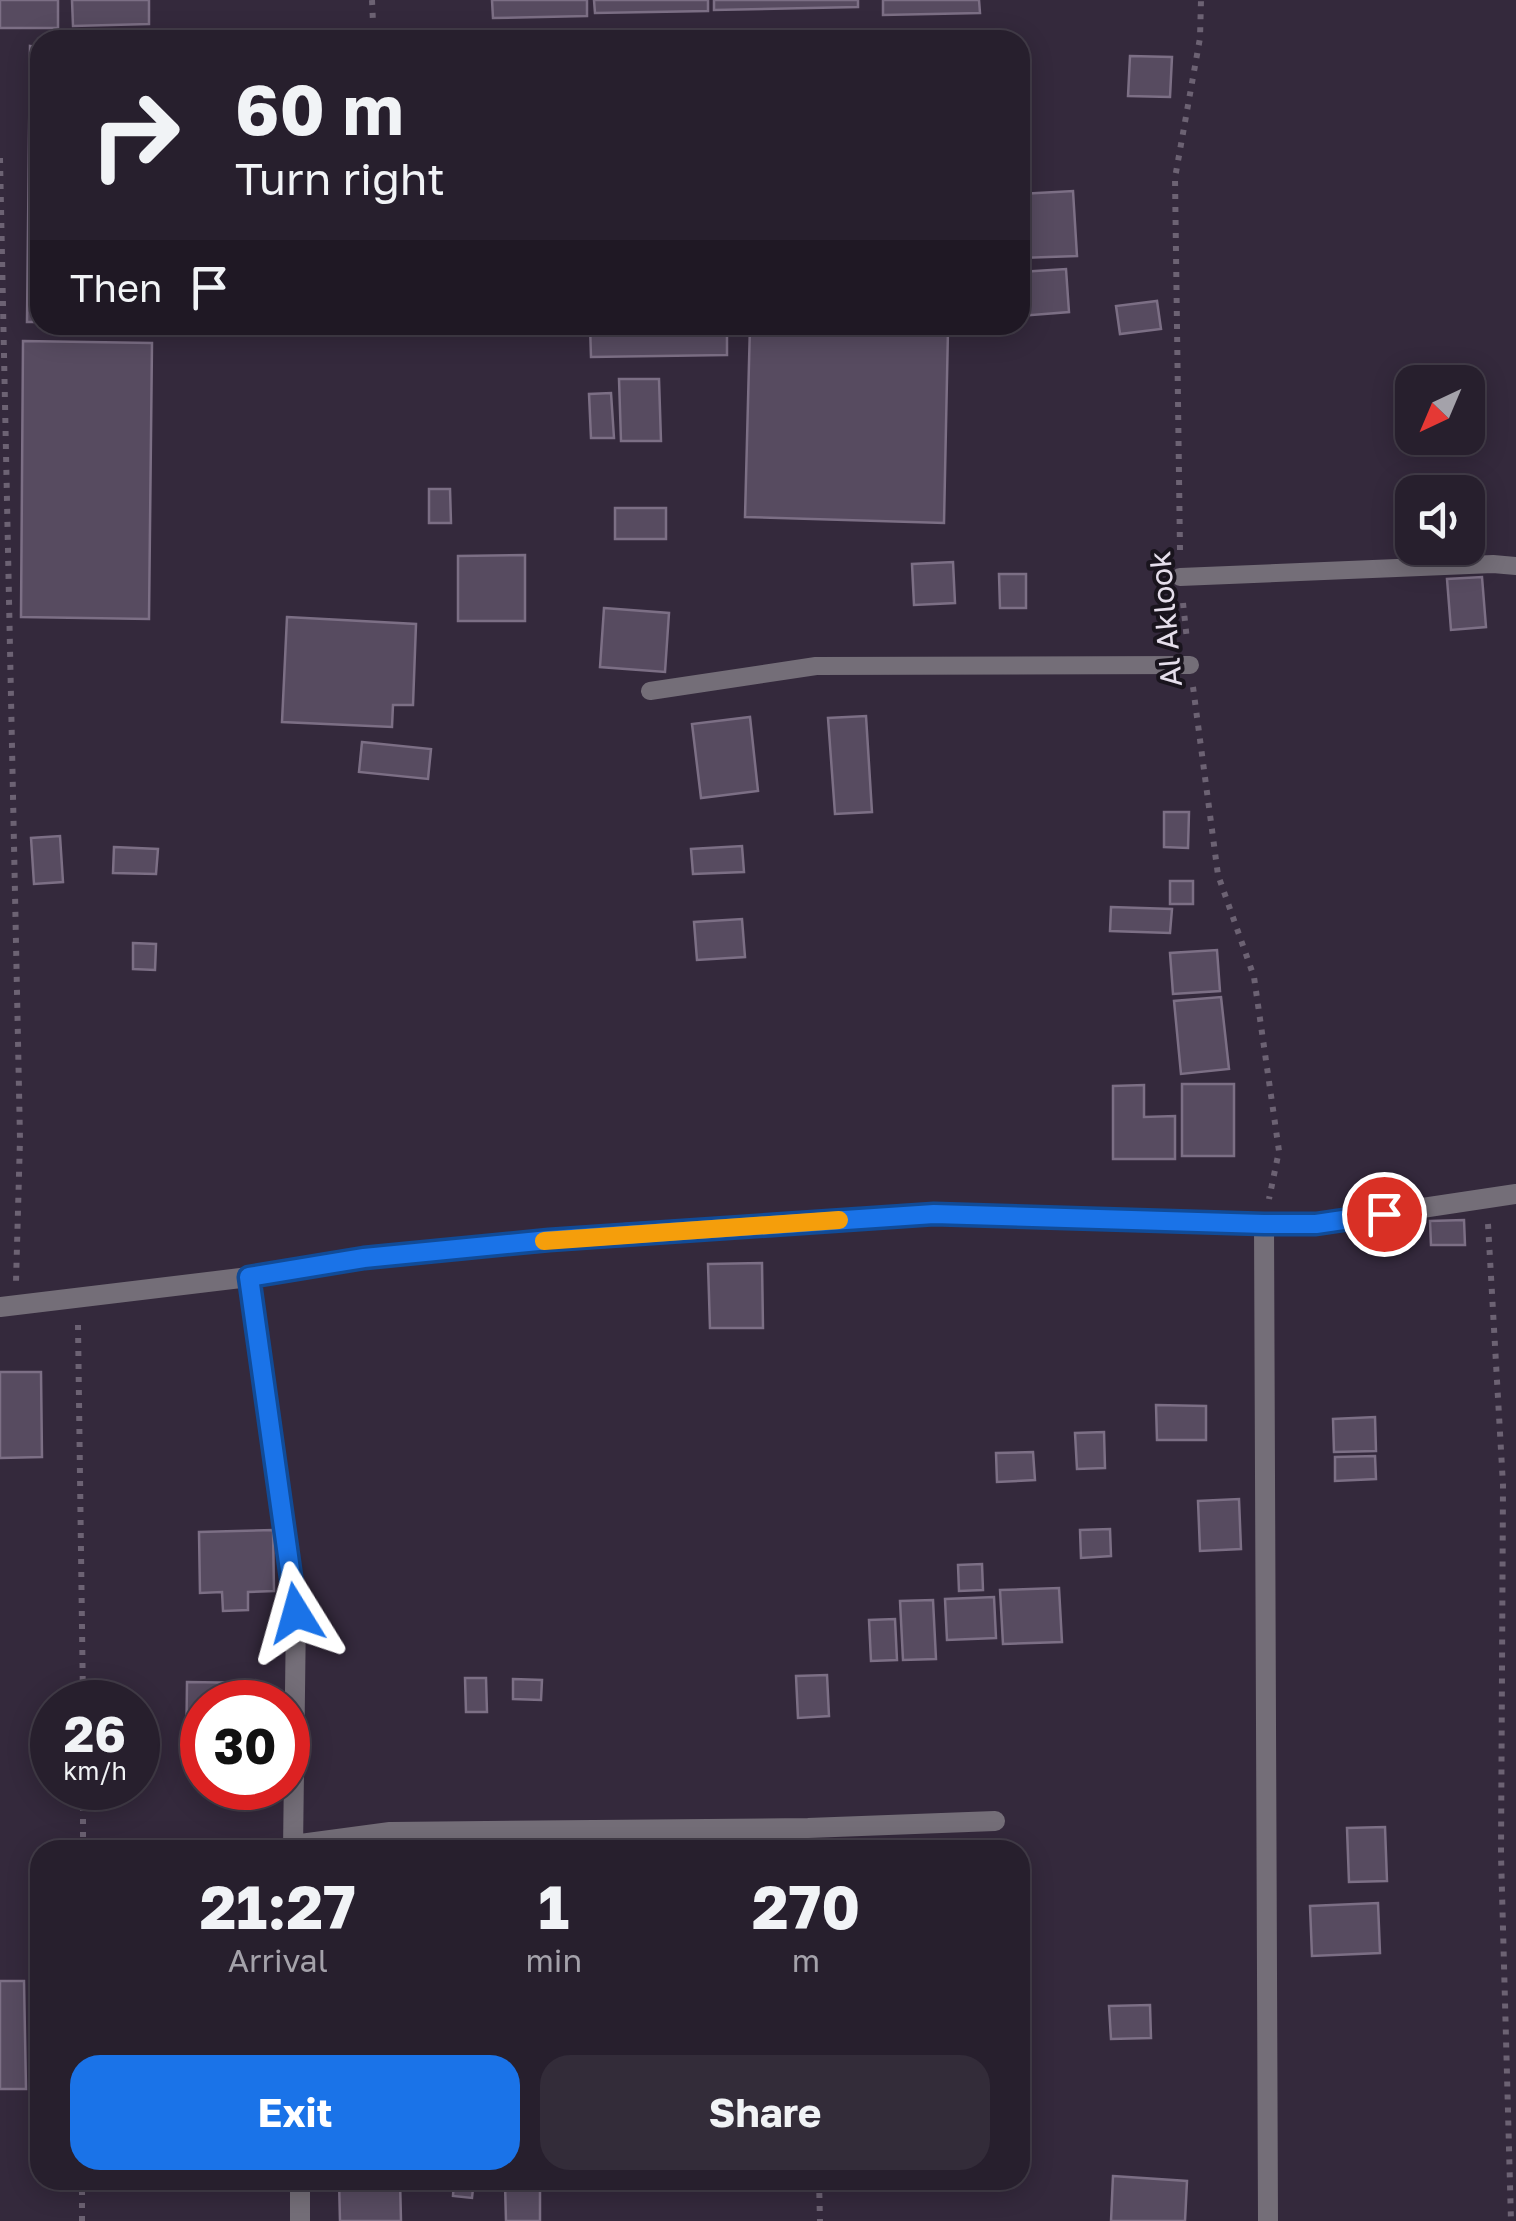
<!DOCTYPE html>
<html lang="en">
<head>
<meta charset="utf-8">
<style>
	:root { --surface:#271f2d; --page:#332c39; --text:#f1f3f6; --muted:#a4a2aa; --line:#433d49; --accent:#1a73e8 }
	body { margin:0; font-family:"Golos Text",sans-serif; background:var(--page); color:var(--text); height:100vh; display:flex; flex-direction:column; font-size:38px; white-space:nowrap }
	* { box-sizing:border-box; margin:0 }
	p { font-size:32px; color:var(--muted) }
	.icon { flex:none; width:55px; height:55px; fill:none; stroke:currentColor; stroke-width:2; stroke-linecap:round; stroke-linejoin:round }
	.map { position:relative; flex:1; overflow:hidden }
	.sheet { position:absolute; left:30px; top:1840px; width:1000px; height:350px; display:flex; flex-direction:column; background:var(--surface); border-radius:30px; box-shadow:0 5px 25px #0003,0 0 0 2px var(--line) }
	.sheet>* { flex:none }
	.guide { position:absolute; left:30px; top:30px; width:1000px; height:305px; border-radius:30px; box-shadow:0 5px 25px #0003,0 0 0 2px var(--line); background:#271f2d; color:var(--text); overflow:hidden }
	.needle { width:65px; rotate:224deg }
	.buttons { position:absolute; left:1395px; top:365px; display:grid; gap:20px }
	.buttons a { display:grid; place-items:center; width:90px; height:90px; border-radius:20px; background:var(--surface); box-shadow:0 5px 25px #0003,0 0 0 2px var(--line); font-size:50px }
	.speed { position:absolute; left:30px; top:1680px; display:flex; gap:20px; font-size:50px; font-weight:700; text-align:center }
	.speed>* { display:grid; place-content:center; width:130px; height:130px; border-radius:50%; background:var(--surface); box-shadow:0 5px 25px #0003,0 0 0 2px var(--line); line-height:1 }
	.speed small { font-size:25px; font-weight:400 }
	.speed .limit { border:15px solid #d22; background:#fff; color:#111 }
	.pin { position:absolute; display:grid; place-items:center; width:85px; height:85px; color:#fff; margin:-42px; border:5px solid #fff; border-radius:50%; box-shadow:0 2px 10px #0007 }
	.me { position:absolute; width:110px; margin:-55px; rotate:352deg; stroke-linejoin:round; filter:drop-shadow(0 0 8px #0008) }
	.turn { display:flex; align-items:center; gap:35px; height:210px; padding:0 40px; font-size:45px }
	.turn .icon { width:130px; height:130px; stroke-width:2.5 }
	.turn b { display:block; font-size:70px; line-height:85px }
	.then { display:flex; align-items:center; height:95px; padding:0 40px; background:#0003; gap:20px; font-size:38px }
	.eta { display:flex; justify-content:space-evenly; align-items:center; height:170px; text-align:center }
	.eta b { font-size:60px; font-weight:700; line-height:70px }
	.cta { display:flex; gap:20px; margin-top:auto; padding:20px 40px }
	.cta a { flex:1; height:115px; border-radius:30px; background:var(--accent); color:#fff; font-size:40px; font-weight:700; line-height:115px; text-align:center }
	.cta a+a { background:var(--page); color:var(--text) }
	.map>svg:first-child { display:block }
</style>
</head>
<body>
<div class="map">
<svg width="1516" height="2221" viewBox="0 0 1516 2221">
	<rect width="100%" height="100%" fill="#34293c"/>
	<path fill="#574b60" stroke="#7c6f85" stroke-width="2.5" d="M 0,0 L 58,0 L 58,28 L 0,28 Z
		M 72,0 L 149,0 L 149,24 L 73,26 Z
		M 492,0 L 587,0 L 587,16 L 493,18 Z
		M 594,0 L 708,0 L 708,11 L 595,13 Z
		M 714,0 L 858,0 L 858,7 L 714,10 Z
		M 883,0 L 979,0 L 980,13 L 883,15 Z
		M 720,31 L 720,40 L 583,40 L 583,34 Z
		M 30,46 L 40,47 L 40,322 L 27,322 Z
		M 1130,56 L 1172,57 L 1170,97 L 1128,96 Z
		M 1073,191 L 1077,256 L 1020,258 L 1020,194 Z
		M 1066,269 L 1069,312 L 1020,316 L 1020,272 Z
		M 1157,301 L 1161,329 L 1120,334 L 1116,306 Z
		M 590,325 L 727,325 L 727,355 L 591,357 Z
		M 750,325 L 948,329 L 944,523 L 745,517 Z
		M 23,341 L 152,343 L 149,619 L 21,617 Z
		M 619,379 L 659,379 L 661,441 L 621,441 Z
		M 611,393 L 614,438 L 591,438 L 589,394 Z
		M 429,489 L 450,489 L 451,523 L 429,523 Z
		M 615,508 L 666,508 L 666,539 L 615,539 Z
		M 525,555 L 525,621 L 458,621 L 458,556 Z
		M 953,562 L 955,603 L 914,605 L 912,564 Z
		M 999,574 L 1026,574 L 1026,608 L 1000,608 Z
		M 1482,577 L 1486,627 L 1451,630 L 1447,579 Z
		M 604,608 L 669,613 L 665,672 L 600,667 Z
		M 287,617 L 416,624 L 413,705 L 393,705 L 392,727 L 282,722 Z
		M 866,716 L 872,812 L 835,814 L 828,718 Z
		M 750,717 L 758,791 L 701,798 L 692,724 Z
		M 362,742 L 431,749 L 428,779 L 359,772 Z
		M 1164,812 L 1189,812 L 1188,848 L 1164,847 Z
		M 60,836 L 63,882 L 34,884 L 31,838 Z
		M 742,846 L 744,872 L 693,874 L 691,849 Z
		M 114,847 L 158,849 L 156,874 L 113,873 Z
		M 1170,881 L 1193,881 L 1193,904 L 1170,904 Z
		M 1111,907 L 1172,909 L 1170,933 L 1110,931 Z
		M 742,919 L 745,957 L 697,960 L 694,922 Z
		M 133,943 L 156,944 L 155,970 L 133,969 Z
		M 1217,950 L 1220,991 L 1173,994 L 1170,953 Z
		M 1221,997 L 1229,1069 L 1181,1074 L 1174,1001 Z
		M 1182,1084 L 1234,1084 L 1234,1156 L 1182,1156 Z
		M 1144,1085 L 1144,1117 L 1175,1116 L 1175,1159 L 1113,1159 L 1113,1086 Z
		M 1464,1220 L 1465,1245 L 1431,1245 L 1430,1221 Z
		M 762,1263 L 763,1328 L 710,1328 L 708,1264 Z
		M 0,1372 L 41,1372 L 42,1457 L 0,1458 Z
		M 1156,1405 L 1206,1406 L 1206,1440 L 1157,1440 Z
		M 1375,1417 L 1376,1451 L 1334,1452 L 1333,1419 Z
		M 1104,1432 L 1105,1468 L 1077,1469 L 1075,1433 Z
		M 1033,1452 L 1035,1480 L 997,1482 L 996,1453 Z
		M 1375,1456 L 1376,1479 L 1335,1481 L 1335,1457 Z
		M 1239,1499 L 1241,1549 L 1200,1551 L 1198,1501 Z
		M 1110,1529 L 1111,1556 L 1081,1558 L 1080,1530 Z
		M 273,1530 L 274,1591 L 248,1592 L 248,1610 L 223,1611 L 222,1592 L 200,1593 L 199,1532 Z
		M 982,1564 L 983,1590 L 959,1591 L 958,1565 Z
		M 1059,1588 L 1062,1642 L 1003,1644 L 1000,1590 Z
		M 994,1597 L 996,1638 L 947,1640 L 945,1599 Z
		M 933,1600 L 936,1659 L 903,1660 L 900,1601 Z
		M 895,1619 L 897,1660 L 871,1661 L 869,1620 Z
		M 827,1675 L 829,1716 L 798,1718 L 796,1676 Z
		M 465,1678 L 486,1678 L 487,1712 L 466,1712 Z
		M 513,1679 L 542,1680 L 541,1700 L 513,1699 Z
		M 187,1682 L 254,1683 L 254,1702 L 202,1702 L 202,1761 L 186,1760 Z
		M 1385,1827 L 1387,1881 L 1349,1882 L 1347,1828 Z
		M 33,1881 L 40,1881 L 40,1953 L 30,1953 Z
		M 1378,1903 L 1380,1953 L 1312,1956 L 1310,1906 Z
		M 0,1981 L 24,1981 L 26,2089 L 0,2089 Z
		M 1150,2005 L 1151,2038 L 1111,2039 L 1109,2006 Z
		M 1113,2176 L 1187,2181 L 1185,2221 L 1111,2221 Z
		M 339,2180 L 400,2180 L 401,2221 L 340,2221 Z
		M 454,2180 L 474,2180 L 472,2198 L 453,2196 Z
		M 540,2182 L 540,2221 L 506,2221 L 505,2183 Z"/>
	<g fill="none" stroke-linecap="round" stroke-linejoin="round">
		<path stroke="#6c6273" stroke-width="6" stroke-dasharray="5 8" stroke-linecap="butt" d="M 372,0 L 373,23
			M 0,158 L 20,1139 L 16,1282
			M 1180,550 L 1175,178 L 1200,38 L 1201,0
			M 1183,603 L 1187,640
			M 1193,687 L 1218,875 L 1254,977 L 1279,1151 L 1269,1199
			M 1488,1224 L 1503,1485 L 1501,1855 L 1511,2221
			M 78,1325 L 83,1702
			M 83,1850 L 83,1788
			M 819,2180 L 820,2221
			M 82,2221 L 82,2180"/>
		<path stroke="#746e78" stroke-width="18" d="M 1180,577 L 1493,564 L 1516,566
			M 650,691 L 816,666 L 1190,665"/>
		<path stroke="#746e78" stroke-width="20" d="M 1264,1224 L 1268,2221
			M 249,1277 L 296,1613 L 293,1850
			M 293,1845 L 390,1832 L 808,1828 L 995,1821
			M 300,2180 L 300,2221"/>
		<path stroke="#746e78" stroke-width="20" d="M 0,1307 L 249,1277 L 364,1257 L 623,1233 L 934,1214 L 1316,1224 L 1516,1194"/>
	</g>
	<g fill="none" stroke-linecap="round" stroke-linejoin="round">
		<defs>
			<path id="route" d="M 296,1613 L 249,1277 L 364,1258 L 549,1240 L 934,1214 L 1264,1224 L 1316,1224 L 1384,1214"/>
		</defs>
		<use href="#route" stroke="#114b97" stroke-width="25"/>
		<use href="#route" stroke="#1a73e8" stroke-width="18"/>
		<path stroke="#f59e0b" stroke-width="18" d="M 544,1241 L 839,1220"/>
	</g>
	<g text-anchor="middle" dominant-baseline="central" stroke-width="8" stroke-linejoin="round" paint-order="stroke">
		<g font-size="30" fill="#e5deeb" stroke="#19141d">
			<text transform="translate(1165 619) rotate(-95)">Al Aklook</text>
		</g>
	</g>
</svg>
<div class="buttons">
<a><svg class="needle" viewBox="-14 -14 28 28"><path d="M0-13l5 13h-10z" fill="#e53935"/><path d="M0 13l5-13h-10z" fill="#a4a2aa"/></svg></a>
<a><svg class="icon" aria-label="sound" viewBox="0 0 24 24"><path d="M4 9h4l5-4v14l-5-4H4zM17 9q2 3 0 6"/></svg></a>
</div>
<div class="speed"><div>26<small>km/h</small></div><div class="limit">30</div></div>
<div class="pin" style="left:1384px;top:1214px;background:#d93025"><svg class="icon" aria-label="arrive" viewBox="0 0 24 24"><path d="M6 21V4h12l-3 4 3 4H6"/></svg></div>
<svg class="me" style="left:296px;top:1613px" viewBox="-20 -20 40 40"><path d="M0-17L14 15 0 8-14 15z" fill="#1a73e8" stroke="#fff" stroke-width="4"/></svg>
<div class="guide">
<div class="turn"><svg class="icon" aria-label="right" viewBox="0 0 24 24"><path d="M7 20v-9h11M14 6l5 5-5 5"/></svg><div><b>60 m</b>Turn right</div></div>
<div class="then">Then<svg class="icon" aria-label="arrive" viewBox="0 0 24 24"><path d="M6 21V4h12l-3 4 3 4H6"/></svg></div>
</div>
<section class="sheet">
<div class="eta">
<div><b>21:27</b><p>Arrival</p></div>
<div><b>1</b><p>min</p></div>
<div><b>270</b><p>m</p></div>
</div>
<div class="cta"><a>Exit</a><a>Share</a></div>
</section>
</div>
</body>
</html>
